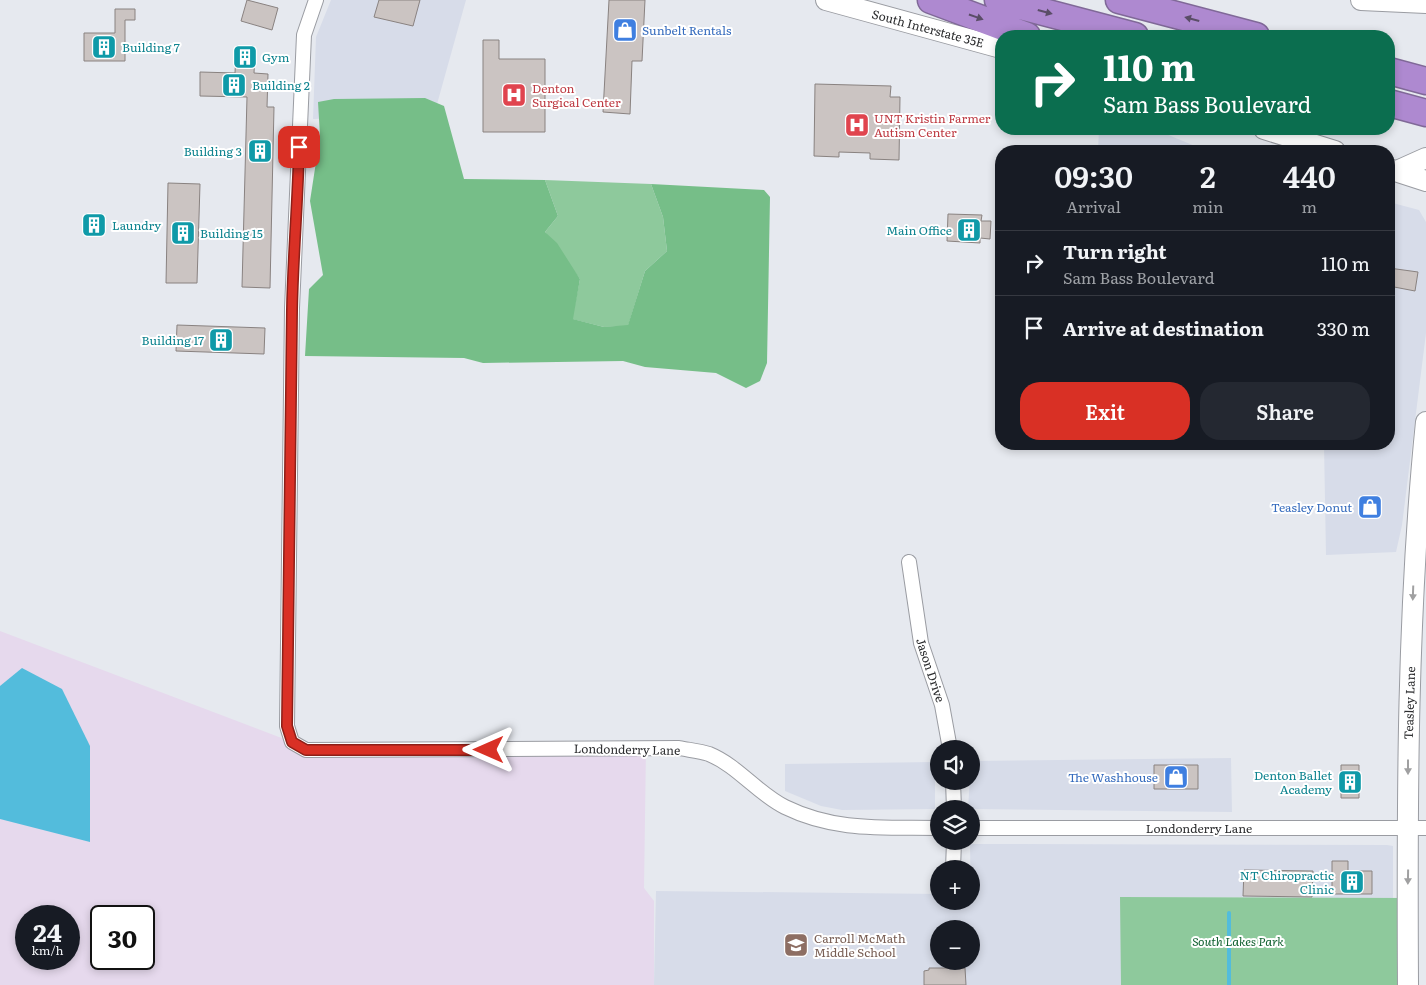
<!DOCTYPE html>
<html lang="en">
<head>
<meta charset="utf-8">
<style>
	:root { --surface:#171b24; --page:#242831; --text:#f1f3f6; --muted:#9ea1a6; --line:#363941; --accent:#d93025 }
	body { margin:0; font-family:Literata,serif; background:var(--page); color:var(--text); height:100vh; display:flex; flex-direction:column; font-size:19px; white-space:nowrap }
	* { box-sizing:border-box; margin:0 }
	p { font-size:16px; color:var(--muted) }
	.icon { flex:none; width:28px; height:28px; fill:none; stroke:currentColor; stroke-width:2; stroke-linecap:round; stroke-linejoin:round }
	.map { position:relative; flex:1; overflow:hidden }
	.side { position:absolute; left:995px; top:145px; width:400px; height:305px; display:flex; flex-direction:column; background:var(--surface); border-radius:20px; box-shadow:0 2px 8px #0003 }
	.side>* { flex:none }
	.guide { position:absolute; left:995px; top:30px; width:400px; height:105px; border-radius:20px; box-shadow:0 2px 8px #0003; background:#0b6e4f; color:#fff; overflow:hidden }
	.tools { position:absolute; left:930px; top:740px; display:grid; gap:10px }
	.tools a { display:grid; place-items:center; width:50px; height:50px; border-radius:50%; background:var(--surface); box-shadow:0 2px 8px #0003; font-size:25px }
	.speed { position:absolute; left:15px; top:905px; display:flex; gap:10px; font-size:25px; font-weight:700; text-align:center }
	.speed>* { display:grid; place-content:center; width:65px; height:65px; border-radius:50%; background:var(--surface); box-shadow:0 2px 8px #0003; line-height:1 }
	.speed small { font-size:12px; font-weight:400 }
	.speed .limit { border:2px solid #111; border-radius:8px; background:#fff; color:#111 }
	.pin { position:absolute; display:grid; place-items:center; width:42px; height:42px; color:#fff; margin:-21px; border-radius:10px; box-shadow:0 2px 8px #0006 }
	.me { position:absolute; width:55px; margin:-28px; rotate:270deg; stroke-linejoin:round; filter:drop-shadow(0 0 4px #0008) }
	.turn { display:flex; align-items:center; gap:18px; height:105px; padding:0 25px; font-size:22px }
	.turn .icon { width:65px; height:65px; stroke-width:2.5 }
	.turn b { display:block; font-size:35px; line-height:42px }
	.eta { display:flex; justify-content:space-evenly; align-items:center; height:85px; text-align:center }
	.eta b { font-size:30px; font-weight:600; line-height:35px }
	.action { display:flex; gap:10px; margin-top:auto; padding:10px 25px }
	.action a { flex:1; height:58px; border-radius:20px; background:var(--accent); color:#fff; font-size:20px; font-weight:600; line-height:58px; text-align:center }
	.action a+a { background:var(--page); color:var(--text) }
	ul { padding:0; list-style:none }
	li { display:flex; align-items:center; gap:15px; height:65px; padding:0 25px; border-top:1px solid var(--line) }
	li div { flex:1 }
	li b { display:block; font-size:19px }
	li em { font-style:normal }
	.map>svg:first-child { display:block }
</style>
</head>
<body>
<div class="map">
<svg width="1426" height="985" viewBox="0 0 1426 985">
	<rect width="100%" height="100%" fill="#e6e9ef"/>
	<path fill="#d7dce9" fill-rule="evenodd" d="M 331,0 L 466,0 L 434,115 L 313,119 L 316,37 Z
		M 1099,129 L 1154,129 L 1207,151 L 1098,151 Z
		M 1389,202 L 1419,210 L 1426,222 L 1426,333 L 1402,525 L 1396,552 L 1326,555 L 1324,444 L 1389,444 Z
		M 1231,758 L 1232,812 L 968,809 L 971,761 Z
		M 935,762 L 935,809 L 842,810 L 821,806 L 785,791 L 785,764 Z
		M 970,844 L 1387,845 L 1393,846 L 1393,898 L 1121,897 L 1121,985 L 654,985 L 656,891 L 939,894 L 939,901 L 971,901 ZM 939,929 L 971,929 L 971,961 L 939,961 Z"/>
	<path fill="#e6d9ed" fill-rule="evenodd" d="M 0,631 L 292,742 L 306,750 L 646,748 L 644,888 L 654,901 L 654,985 L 0,985 ZM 26,916 L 69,916 L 69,959 L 26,959 ZM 101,916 L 144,916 L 144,959 L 101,959 Z"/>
	<path fill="#8ec99c" d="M 545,180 L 651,184 L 663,217 L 667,251 L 645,271 L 628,326 L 604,327 L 572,319 L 580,279 L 545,232 L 558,216 Z
		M 1120,897 L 1408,898 L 1408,985 L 1121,985 Z"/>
	<path fill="#76be88" d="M 425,98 L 444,106 L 464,179 L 545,180 L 558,216 L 545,232 L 557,243 L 580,279 L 573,319 L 604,327 L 628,325 L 645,271 L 667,251 L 663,217 L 651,184 L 764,190 L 770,197 L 767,363 L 760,381 L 746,388 L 716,373 L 645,367 L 623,361 L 483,363 L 464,358 L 305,356 L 309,289 L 323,275 L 310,201 L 320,136 L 318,102 L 334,99 Z"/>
	<path fill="#53bcdc" d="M 22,668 L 62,689 L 90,746 L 90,842 L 0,819 L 0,686 Z"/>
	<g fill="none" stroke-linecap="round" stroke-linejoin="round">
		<path stroke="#53bcdc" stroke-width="4" d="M 1229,985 L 1229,913"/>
	</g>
	<path fill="#cbc4c2" stroke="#898280" d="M 247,0 L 278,8 L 272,30 L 241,21 Z
		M 379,0 L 420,0 L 413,26 L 374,17 Z
		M 609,0 L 645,0 L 642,61 L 632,61 L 630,114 L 603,112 Z
		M 115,9 L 135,9 L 135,20 L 125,20 L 125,61 L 84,61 L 84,33 L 115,33 Z
		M 483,40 L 499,40 L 499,59 L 545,59 L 545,132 L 483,132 Z
		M 236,51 L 255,52 L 254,73 L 268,74 L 267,107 L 274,107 L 270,288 L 242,287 L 247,97 L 200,96 L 200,72 L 235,73 Z
		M 815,84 L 891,86 L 890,97 L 900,97 L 899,160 L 870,159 L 870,153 L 839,152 L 839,157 L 814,156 Z
		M 168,183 L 200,184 L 197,283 L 166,283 Z
		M 948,214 L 982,215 L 981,221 L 991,221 L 990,239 L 980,238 L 980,243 L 947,241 Z
		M 89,215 L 101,215 L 100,236 L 88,235 Z
		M 1389,268 L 1418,272 L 1415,291 L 1389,286 Z
		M 177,325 L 265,328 L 264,354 L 176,351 Z
		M 1154,765 L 1198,765 L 1198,789 L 1154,789 Z
		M 1341,765 L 1359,765 L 1359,798 L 1341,798 Z
		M 1332,861 L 1348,861 L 1348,871 L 1372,871 L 1372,894 L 1332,894 Z
		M 1244,870 L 1313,871 L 1312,897 L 1243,896 Z
		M 929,968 L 965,968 L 966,985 L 924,985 L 924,971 L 929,970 Z"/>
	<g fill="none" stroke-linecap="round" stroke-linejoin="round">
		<defs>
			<path id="minor" d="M 316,0 L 304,35 L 292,308 L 287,726 L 292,742 L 306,750 L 679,748 C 689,750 700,751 709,754 C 738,766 757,793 785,807 C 836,832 884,827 939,828
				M 909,562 L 921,643 L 942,705 L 950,749
				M 953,781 L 954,809
				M 971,828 L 1426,828
				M 953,869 L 954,841"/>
			<path id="secondary" d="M 826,0 L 1001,48
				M 1361,0 L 1426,3
				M 1264,129 L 1335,151
				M 1389,169 L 1426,181
				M 1397,171 L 1426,158
				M 1408,985 C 1407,797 1407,609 1426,422"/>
			<path id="motorway" d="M 931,0 L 1027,36
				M 998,0 L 1135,36
				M 1119,0 L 1256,36
				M 1389,71 L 1426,81
				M 1389,103 L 1426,113"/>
		</defs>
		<use href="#minor" stroke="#9a9ca2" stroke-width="16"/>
		<use href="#secondary" stroke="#9a9ca2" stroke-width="22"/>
		<use href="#motorway" stroke="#806998" stroke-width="29"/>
		<use href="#minor" stroke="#fff" stroke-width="14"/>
		<use href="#secondary" stroke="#fff" stroke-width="20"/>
		<use href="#motorway" stroke="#ae89d0" stroke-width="26"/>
	</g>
	<defs><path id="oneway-solid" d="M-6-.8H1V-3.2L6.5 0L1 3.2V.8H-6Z" transform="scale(1.25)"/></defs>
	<g fill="#5a4d67">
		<use href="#oneway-solid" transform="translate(1045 12) rotate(15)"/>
		<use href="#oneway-solid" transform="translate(976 17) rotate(19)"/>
		<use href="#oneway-solid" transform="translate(1192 19) rotate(-165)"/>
	</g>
	<g fill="#a0a0a1">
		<use href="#oneway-solid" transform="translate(1413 593) rotate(92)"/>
		<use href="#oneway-solid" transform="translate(1408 767) rotate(90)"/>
		<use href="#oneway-solid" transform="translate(1408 877) rotate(91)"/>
	</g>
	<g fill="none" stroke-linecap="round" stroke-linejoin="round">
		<defs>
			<path id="route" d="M 299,147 C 298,201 293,255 292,310 C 290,448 289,587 287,726 L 292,742 L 306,750 L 489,750"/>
		</defs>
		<use href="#route" stroke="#8d1f18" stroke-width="12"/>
		<use href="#route" stroke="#d93025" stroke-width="9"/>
	</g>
	<defs>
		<symbol id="shop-square" viewBox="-11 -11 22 22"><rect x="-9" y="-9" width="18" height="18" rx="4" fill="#3f7fe0" stroke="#fff"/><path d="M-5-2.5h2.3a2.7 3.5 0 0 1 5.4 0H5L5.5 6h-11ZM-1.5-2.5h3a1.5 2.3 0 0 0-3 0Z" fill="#fff"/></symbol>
		<symbol id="building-square" viewBox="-11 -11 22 22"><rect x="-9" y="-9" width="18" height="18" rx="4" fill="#0f9aa8" stroke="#fff"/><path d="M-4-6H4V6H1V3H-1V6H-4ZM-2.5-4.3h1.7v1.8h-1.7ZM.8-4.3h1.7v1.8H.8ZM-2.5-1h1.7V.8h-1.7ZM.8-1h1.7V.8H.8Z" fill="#fff"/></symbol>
		<symbol id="hospital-square" viewBox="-11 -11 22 22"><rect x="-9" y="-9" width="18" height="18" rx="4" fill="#e0444e" stroke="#fff"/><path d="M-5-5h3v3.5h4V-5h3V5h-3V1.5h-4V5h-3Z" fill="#fff"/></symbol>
		<symbol id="school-square" viewBox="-11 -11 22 22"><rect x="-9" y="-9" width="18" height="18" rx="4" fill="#8d6e63" stroke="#fff"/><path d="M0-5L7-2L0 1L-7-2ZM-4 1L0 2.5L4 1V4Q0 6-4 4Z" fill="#fff"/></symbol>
	</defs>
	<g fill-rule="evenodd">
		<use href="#shop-square" x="611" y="16" width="28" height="28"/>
		<use href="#building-square" x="90" y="33" width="28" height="28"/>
		<use href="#building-square" x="231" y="43" width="28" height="28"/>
		<use href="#building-square" x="220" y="71" width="28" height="28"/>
		<use href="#hospital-square" x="500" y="81" width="28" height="28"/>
		<use href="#hospital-square" x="843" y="111" width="28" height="28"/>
		<use href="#building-square" x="246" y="137" width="28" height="28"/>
		<use href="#building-square" x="80" y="211" width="28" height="28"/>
		<use href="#building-square" x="955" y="216" width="28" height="28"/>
		<use href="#building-square" x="169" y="219" width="28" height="28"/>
		<use href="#building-square" x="207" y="326" width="28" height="28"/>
		<use href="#shop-square" x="1356" y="493" width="28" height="28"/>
		<use href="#shop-square" x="1162" y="763" width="28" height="28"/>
		<use href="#building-square" x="1336" y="768" width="28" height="28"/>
		<use href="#building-square" x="1338" y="868" width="28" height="28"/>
		<use href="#school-square" x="782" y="931" width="28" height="28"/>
	</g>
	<g text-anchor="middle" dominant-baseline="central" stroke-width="4" stroke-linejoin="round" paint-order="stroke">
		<g font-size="12" fill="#2c2d2f" stroke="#fff">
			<text transform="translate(928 28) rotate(15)">South Interstate 35E</text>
			<text transform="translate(931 670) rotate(72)">Jason Drive</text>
			<text transform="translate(1409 703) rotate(-88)">Teasley Lane</text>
			<text transform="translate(627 749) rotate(1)">Londonderry Lane</text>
			<text x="1199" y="828">Londonderry Lane</text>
		</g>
		<g font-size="12" fill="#366cbe" stroke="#fff" text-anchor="end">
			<text x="642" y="30" text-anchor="start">Sunbelt Rentals</text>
			<text x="1352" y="507">Teasley Donut</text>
			<text x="1158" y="777">The Washhouse</text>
		</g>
		<g font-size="12" fill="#0d838f" stroke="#fff" text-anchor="start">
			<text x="122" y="47">Building 7</text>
			<text x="262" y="57">Gym</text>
			<text x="252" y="85">Building 2</text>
			<text x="242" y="151" text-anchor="end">Building 3</text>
			<text x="112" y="225">Laundry</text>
			<text x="952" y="230" text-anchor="end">Main Office</text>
			<text x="200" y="233">Building 15</text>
			<text x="204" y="340" text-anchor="end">Building 17</text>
			<text x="1332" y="775" text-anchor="end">Denton Ballet<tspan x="1332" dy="14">Academy</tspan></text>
			<text x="1334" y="875" text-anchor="end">NT Chiropractic<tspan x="1334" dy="14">Clinic</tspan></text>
		</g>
		<g font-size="12" fill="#be3a42" stroke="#fff" text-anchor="start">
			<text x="532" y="88">Denton<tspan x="532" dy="14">Surgical Center</tspan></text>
			<text x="874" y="118">UNT Kristin Farmer<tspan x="874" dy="14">Autism Center</tspan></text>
		</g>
		<g font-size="12" fill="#785e54" stroke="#fff" text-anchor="start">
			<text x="814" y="938">Carroll McMath<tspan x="814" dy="14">Middle School</tspan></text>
		</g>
		<g font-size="12" font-style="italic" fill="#116231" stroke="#fff">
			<text x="1238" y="941">South Lakes Park</text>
		</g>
	</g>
</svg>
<div class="tools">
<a><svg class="icon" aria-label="sound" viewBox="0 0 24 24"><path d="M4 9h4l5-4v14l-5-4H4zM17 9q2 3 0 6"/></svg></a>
<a><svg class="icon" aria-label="layers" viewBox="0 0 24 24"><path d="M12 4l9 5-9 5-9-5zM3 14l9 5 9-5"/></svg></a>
<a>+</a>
<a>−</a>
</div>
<div class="speed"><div>24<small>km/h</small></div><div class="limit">30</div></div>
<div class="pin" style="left:299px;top:147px;background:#d93025"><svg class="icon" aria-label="arrive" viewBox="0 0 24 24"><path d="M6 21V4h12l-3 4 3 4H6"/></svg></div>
<svg class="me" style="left:489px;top:750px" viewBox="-20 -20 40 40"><path d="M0-17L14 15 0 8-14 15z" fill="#d93025" stroke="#fff" stroke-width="4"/></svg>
<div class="guide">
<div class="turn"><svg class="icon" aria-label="right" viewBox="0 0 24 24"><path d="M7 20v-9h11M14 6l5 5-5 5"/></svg><div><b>110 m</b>Sam Bass Boulevard</div></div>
</div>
<section class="side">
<div class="eta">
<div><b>09:30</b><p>Arrival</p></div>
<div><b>2</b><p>min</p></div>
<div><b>440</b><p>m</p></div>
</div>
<ul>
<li><svg class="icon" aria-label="right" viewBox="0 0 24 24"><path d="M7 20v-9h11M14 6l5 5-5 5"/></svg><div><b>Turn right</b><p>Sam Bass Boulevard</p></div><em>110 m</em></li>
<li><svg class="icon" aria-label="arrive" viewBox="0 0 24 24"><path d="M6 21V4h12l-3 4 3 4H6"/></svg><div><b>Arrive at destination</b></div><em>330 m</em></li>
</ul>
<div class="action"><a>Exit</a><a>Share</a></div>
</section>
</div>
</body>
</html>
